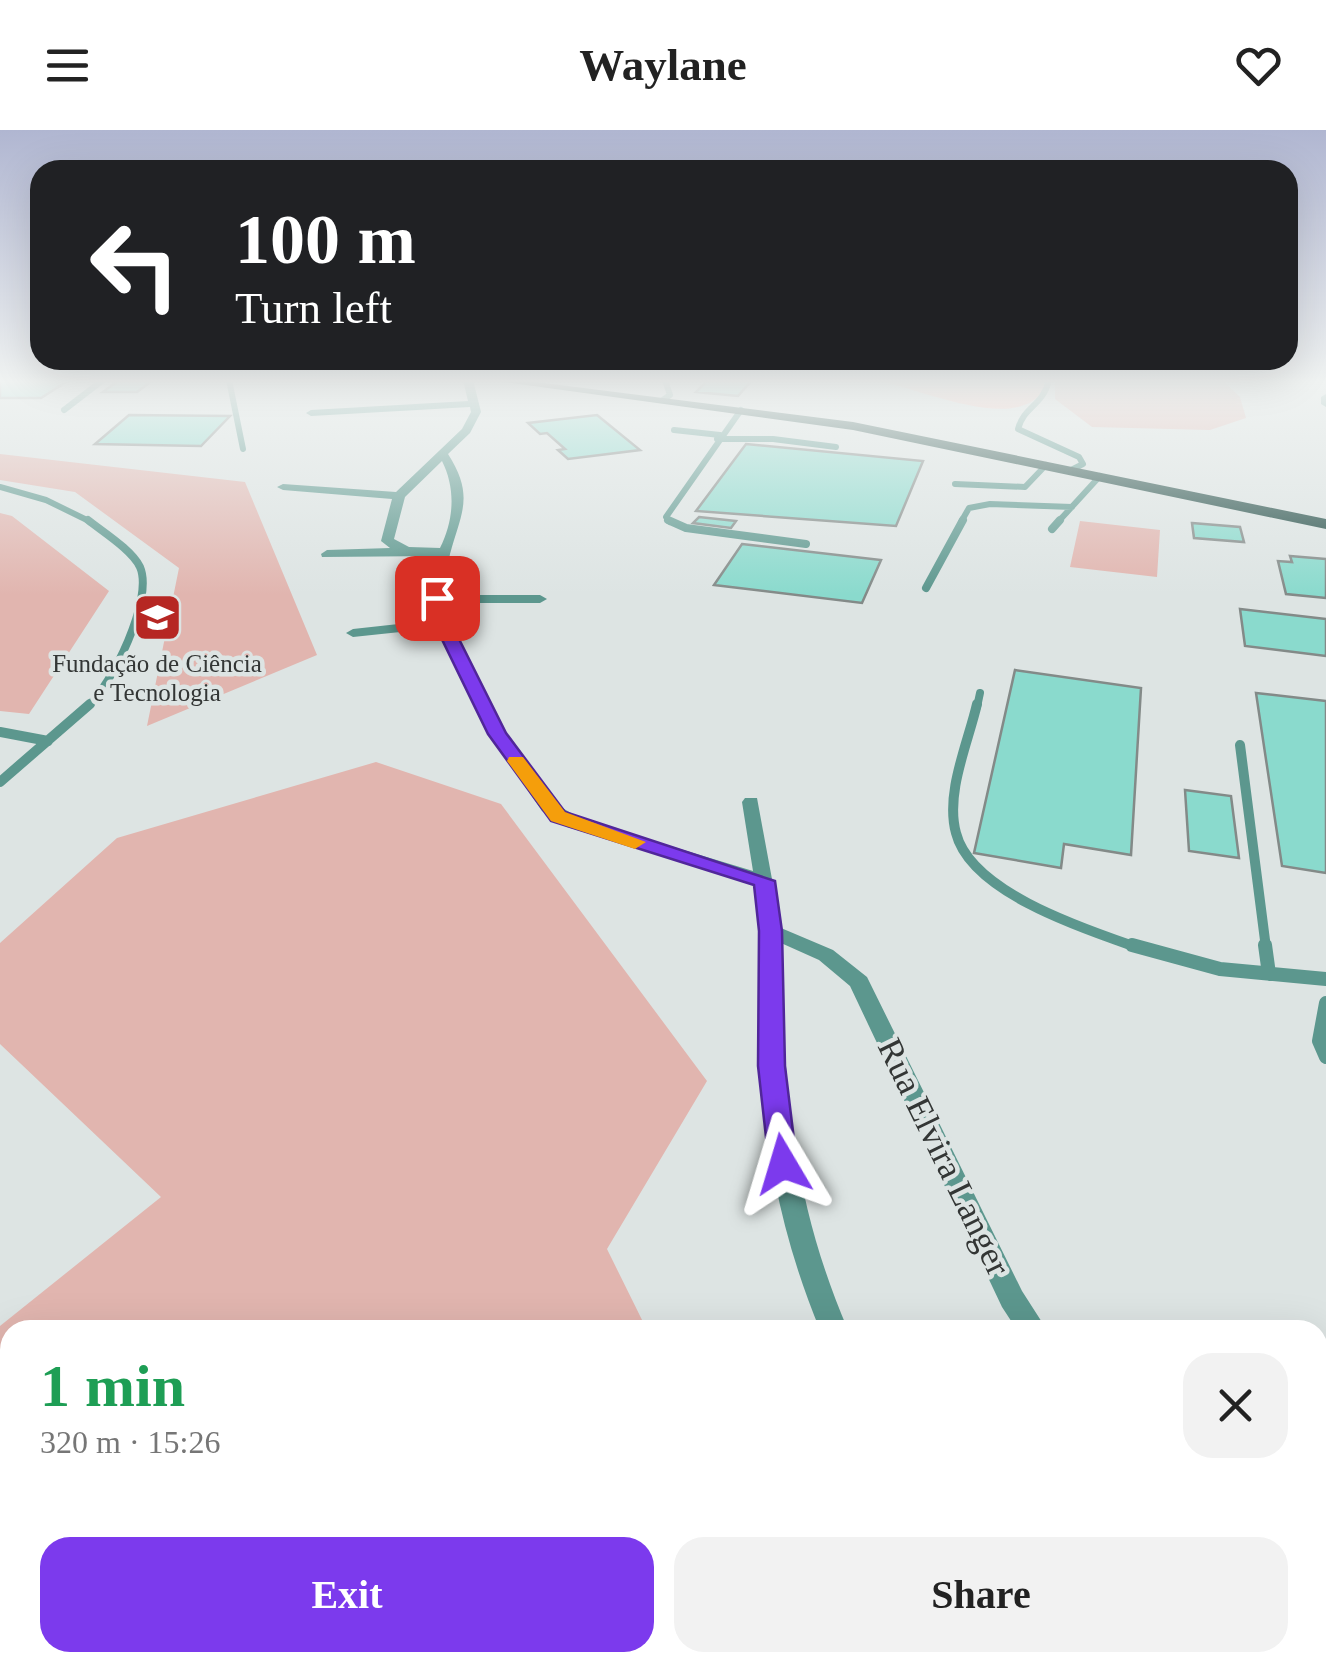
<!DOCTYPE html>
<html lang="en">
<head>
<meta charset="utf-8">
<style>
	:root { --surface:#fff; --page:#f2f2f2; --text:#222; --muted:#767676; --accent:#7c3aed }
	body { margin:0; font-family:"Times New Roman",serif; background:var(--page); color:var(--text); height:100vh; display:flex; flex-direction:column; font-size:38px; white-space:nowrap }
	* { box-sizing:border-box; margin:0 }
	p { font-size:32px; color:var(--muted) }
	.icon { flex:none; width:55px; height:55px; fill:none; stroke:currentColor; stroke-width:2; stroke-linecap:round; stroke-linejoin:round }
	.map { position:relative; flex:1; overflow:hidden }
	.details { position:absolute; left:0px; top:1190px; width:1328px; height:352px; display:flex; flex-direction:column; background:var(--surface); border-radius:30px 30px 0 0; box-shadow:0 10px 40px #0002 }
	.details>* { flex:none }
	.hud { position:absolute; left:30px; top:30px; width:1268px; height:210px; border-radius:30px; box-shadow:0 10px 40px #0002; background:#202124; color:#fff; overflow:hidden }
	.pin { position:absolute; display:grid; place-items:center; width:85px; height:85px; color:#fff; margin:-42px; border-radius:20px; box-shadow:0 5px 15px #0006 }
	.me { position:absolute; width:110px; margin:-55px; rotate:353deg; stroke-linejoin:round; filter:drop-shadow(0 0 8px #0008) }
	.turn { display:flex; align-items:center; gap:35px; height:210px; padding:0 40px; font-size:45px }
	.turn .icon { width:130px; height:130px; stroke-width:2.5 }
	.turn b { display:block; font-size:70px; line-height:85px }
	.round { display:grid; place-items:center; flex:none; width:105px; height:105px; border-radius:30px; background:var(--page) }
	.summary { display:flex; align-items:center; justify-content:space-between; height:170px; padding:0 40px }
	h1 { font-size:60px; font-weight:700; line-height:75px; color:#1e9e55 }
	.action { display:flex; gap:20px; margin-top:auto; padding:20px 40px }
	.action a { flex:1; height:115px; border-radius:30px; background:var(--accent); color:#fff; font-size:40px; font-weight:700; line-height:115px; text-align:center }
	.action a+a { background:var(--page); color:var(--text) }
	header { display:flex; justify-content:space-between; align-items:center; height:130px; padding:0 40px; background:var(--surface); font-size:45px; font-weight:700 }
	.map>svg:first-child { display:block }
</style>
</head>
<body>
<header><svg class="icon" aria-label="menu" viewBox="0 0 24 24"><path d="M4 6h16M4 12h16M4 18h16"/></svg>Waylane<svg class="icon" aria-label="heart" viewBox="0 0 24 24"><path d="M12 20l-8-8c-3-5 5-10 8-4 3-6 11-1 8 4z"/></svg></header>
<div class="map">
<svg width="1326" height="1541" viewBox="0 0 1326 1541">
	<rect width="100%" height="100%" fill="#dde4e3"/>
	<path fill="#e1b5af" d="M 1055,250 L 1222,250 L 1240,267 L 1246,288 L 1210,300 L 1092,297 L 1055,269 Z
		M 0,324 L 245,352 L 317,525 L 147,596 L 179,438 L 75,362 L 0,350 Z
		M 0,383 L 12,386 L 109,461 L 29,584 L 0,581 Z
		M 1080,391 L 1160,400 L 1157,447 L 1070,437 Z
		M 376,632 L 501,674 L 707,951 L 607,1119 L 647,1200 L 10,1200 L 10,1532 L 808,1532 L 813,1541 L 0,1541 L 0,1196 L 161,1067 L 0,914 L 0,813 L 117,708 Z"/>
	<path fill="#fdb8ae" d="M 873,250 L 1043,250 L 1045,257 C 1019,307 917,256 873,250 Z"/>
	<path fill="#8adacd" stroke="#838a88" stroke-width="2.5" d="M 0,250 L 69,250 L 41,268 L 0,268 Z
		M 119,250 L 153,250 L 137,262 L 103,262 Z
		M 708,250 L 752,250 L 738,266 L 696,262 Z
		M 129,285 L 230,286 L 201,316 L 95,314 Z
		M 597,285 L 640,320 L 568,329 L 558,320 L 565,319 L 547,303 L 540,304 L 528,293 Z
		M 746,314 L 923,331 L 896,396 L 696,381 Z
		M 699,387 L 736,391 L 731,398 L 693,393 Z
		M 1192,393 L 1240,397 L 1244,412 L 1194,408 Z
		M 742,414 L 881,430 L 862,473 L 714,455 Z
		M 1290,426 L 1326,429 L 1326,468 L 1286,464 L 1278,431 L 1292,432 Z
		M 1240,479 L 1326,489 L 1326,526 L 1245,516 Z
		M 1015,540 L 1141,558 L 1131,725 L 1064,714 L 1061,738 L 974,723 Z
		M 1256,563 L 1326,571 L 1326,743 L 1282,736 Z
		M 1185,660 L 1231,666 L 1239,728 L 1189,721 Z"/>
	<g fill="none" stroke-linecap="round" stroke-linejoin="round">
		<path stroke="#5c978e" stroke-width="6" d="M 229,250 L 243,319
			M 1049,250 C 1043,276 1024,276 1018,299 L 1079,327 L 1083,334 L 1071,340
			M 663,270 L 670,265 L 665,250
			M 64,280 L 103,250
			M 674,300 L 720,305
			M 717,309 L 773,309 L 836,317
			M 955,354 L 1025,357 L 1046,335
			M 0,357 L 46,370 L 91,392
			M 670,392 L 666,387 L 741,280
			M 961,392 L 969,378 L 990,374 L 1072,377
			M 1058,392 L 1100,346"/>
		<path stroke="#5c978e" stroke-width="8" d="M 668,390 L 686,398 L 806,414
			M 1052,399 L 1060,390
			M 926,458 L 963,390
			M 87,577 C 112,555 154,469 140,437 C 132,420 103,402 88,390
			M 977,577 L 980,563"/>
		<path stroke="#5c978e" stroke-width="10" d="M 977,574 C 968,613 945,663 956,703 C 971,763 1087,800 1139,818
			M 0,602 L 48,611
			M 1240,615 L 1266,818
			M 0,652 L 90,574"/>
		<path stroke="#5c978e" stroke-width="14" d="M 1132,815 L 1220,839 L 1326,849
			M 1265,815 L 1269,844
			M 1326,873 L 1319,911 L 1326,927"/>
		<path fill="#5c978e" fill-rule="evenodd" d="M 463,250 L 473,250 L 481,282 L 470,303 L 448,324 C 475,366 461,383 450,424 C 447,437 446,452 445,465 L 540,465 L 547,469 L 540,473 L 445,473 L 450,493 L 505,604 L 554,673 L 581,689 L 753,741 L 742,672 L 745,668 L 757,668 L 781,798 L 833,820 L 867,847 L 1022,1161 L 1047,1200 L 1017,1200 L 1002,1177 L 850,856 L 819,830 L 781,813 C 783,953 792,1070 848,1200 L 820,1200 C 787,1120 768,1040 763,954 C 759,887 763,821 755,754 L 567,697 L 542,681 L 489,604 L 438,498 L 353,507 L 346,503 L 353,499 L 435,490 L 430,469 L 437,426 L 322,427 L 321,424 L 327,420 L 390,418 L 381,411 L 392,369 L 283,360 L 277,357 L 283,354 L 396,362 L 462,299 L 471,282 L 470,277 L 311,286 L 306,283 L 311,280 L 468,271 ZM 442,331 C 456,359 454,390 440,418 L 409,417 L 394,409 L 405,367 Z
			M 1326,264 L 1326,277 L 1321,274 L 1321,267 Z
			M 1072,1532 L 1114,1532 L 1118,1541 L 1076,1541 Z
			M 1250,1532 L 1288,1532 L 1292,1541 L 1254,1541 Z"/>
		<path fill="#234c46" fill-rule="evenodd" d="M 489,250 L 520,250 L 853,292 L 1326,389 L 1326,399 L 853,300 Z"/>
	</g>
	<linearGradient id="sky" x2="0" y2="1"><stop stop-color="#b0b6d1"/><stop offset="0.54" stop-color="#f0f3f2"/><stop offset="1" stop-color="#f0f3f2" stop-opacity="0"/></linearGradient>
	<rect width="1326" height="465" fill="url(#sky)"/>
	<path fill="#7c3aed" stroke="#51269a" stroke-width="2.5" d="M 437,464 L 445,468 L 451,493 L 506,603 L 565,682 L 775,751 L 782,801 L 785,936 L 797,1034 L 793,1042 L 773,1042 L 769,1034 L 758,936 L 759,801 L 754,755 L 551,691 L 488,604 L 434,493 L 429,468 Z"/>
	<path fill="#f59e0b" d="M 509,627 L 523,627 L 565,682 L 646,712 L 635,719 L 551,691 L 507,631 Z"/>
	<defs>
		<symbol id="university-square" viewBox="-11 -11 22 22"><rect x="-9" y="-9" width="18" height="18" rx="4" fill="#b62723" stroke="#dde4e3"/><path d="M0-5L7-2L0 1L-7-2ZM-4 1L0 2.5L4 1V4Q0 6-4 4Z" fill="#fff"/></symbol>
	</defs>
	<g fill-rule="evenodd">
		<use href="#university-square" x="130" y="460" width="55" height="55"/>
	</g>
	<g text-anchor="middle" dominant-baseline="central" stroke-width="9" stroke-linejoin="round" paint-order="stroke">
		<g font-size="25" fill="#333635" stroke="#dde4e3">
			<text x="157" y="533">Fundação de Ciência<tspan x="157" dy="29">e Tecnologia</tspan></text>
		</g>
		<g font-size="35" fill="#333635" stroke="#dde4e3">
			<text transform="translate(944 1027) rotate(64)">Rua Elvira Langer</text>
		</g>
	</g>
</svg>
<div class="pin" style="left:437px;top:468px;background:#d93025"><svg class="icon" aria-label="arrive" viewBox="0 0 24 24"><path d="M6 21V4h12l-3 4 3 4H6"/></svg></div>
<svg class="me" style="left:783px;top:1034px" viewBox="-20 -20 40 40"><path d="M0-17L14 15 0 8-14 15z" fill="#7c3aed" stroke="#fff" stroke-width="4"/></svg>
<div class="hud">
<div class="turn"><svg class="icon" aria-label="left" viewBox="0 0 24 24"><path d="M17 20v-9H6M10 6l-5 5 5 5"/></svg><div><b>100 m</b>Turn left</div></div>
</div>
<section class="details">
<div class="summary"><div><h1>1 min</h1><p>320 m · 15:26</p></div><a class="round"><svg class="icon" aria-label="close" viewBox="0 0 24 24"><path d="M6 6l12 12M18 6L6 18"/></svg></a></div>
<div class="action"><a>Exit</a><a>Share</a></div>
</section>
</div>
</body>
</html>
